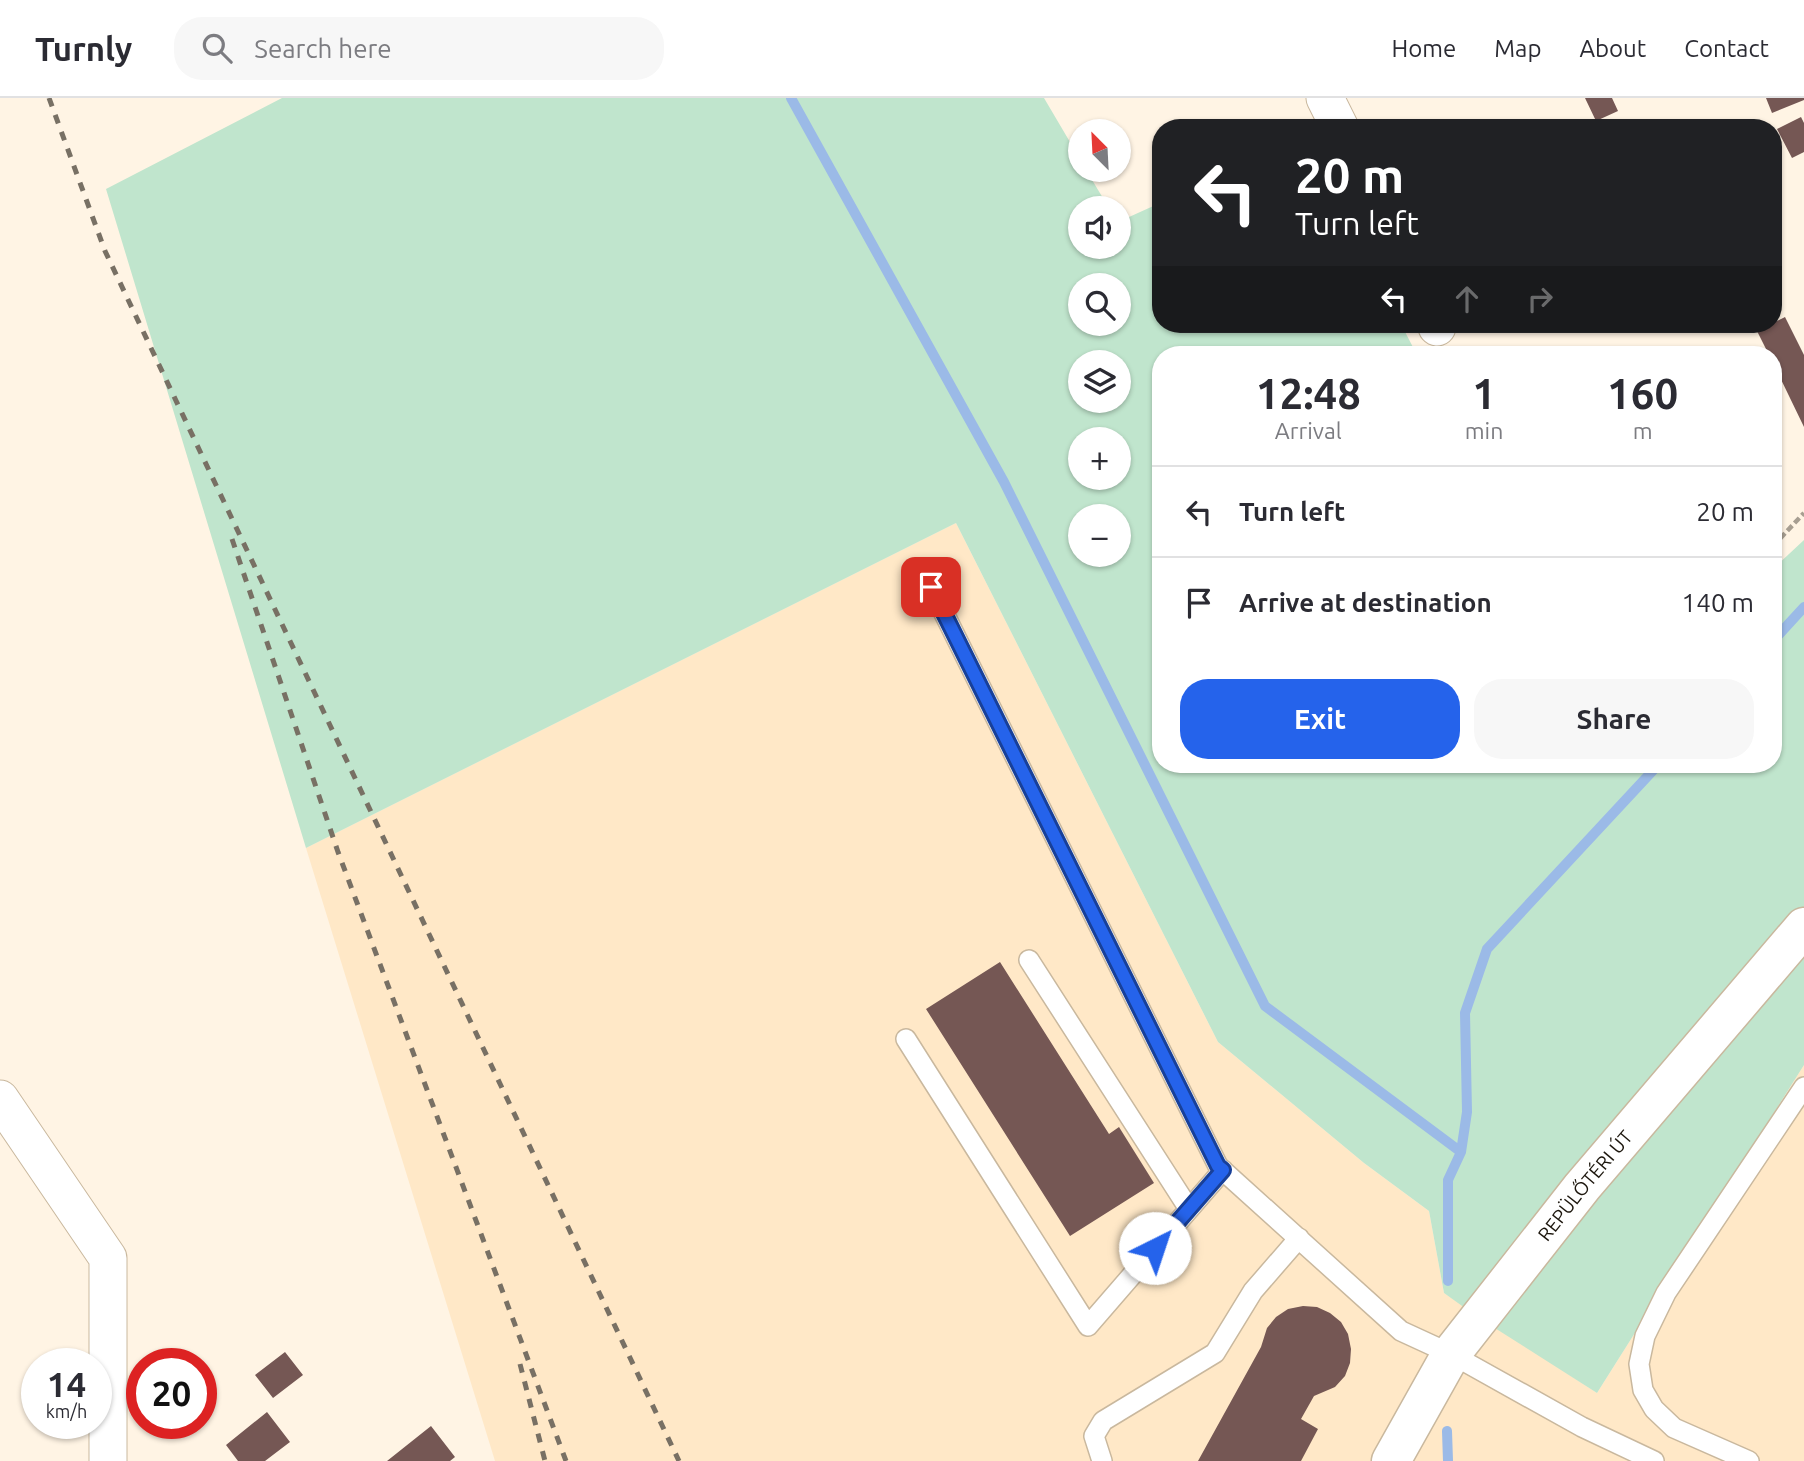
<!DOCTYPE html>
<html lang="en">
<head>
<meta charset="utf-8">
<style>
	:root { --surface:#fff; --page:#f7f7f7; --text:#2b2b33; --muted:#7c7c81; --line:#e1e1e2; --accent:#2563eb }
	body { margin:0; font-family:Ubuntu,sans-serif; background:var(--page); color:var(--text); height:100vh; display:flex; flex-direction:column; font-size:26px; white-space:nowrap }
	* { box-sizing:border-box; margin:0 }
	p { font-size:23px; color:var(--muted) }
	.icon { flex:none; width:38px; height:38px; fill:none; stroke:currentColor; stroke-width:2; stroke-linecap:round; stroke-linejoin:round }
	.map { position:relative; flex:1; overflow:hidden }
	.side { position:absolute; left:1152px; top:248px; width:630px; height:427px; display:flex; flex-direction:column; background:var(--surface); border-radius:28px; box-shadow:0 2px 5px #0004 }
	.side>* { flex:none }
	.hud { position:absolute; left:1152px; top:21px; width:630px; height:214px; border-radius:28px; box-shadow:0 2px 5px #0004; background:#202124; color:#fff; overflow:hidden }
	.needle { width:46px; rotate:336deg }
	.buttons { position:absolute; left:1068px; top:21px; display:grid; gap:14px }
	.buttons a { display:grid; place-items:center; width:63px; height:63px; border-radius:50%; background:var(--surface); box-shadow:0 2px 5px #0004; font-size:35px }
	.speed { position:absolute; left:21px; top:1250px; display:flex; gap:14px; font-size:35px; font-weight:700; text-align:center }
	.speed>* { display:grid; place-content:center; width:91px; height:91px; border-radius:50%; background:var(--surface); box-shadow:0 2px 5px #0004; line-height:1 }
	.speed small { font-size:18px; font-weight:400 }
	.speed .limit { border:10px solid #d22; background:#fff; color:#111 }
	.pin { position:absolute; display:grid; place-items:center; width:60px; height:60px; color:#fff; margin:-30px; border-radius:14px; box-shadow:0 4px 10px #0006 }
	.me { position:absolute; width:77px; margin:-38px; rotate:41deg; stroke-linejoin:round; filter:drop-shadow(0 0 5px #0008) }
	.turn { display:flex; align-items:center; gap:24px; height:147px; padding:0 28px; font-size:32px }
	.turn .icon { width:91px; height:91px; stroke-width:2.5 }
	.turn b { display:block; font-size:49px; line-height:60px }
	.lanes { display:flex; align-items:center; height:66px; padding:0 28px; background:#0003; justify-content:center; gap:35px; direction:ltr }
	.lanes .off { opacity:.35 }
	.eta { display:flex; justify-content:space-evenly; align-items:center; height:119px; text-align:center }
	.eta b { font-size:42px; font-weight:600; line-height:49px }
	.action { display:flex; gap:14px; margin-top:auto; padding:14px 28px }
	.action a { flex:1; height:80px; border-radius:28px; background:var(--accent); color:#fff; font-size:28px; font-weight:600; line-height:80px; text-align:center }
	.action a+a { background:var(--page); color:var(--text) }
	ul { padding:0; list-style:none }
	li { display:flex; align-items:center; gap:21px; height:91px; padding:0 28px; border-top:2px solid var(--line) }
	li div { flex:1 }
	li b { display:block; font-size:26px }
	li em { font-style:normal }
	header { display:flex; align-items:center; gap:42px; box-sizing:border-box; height:98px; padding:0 35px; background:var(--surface); border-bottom:2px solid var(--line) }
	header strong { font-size:33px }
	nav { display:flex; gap:38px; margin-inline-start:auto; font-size:24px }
	.search { width:490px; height:63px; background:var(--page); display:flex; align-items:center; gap:18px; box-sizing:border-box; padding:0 24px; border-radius:28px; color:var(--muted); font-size:26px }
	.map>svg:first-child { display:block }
</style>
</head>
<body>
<header>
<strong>Turnly</strong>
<div class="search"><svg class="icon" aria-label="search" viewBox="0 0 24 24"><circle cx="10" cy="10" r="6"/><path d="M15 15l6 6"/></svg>Search here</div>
<nav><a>Home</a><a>Map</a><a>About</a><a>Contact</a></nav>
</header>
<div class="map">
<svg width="1804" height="1363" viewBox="0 0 1804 1363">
	<rect width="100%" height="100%" fill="#fff4e4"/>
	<path fill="#ffe8c7" d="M 956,425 L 1218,944 L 1364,1065 L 1429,1113 L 1444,1195 L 1597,1295 L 1804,967 L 1804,1363 L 495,1363 L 306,750 Z"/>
	<path fill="#c0e5cd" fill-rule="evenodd" d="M 282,0 L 1044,0 L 1080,61 L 1080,72 L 1086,72 L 1109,110 L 1080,110 L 1080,149 L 1118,149 L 1118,124 L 1160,105 L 1160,226 L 1401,226 L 1417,257 L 1160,257 L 1160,667 L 1773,667 L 1773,471 L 1804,442 L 1804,967 L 1597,1295 L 1479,1220 L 1444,1195 L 1429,1113 L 1364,1065 L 1218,944 L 956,425 L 306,750 L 106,91 ZM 1080,187 L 1118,187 L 1118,226 L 1080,226 ZM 1080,264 L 1118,264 L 1118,303 L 1080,303 ZM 1080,341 L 1118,341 L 1118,380 L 1080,380 ZM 1080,418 L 1118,418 L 1118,457 L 1080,457 Z"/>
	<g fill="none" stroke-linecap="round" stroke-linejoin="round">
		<path stroke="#9bbae7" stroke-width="10" d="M 791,0 L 1004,384 L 1265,908 L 1461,1054 L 1448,1082 L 1448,1183
			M 1773,543 L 1804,509
			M 1461,1054 L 1467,1014 L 1465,915 L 1487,851 L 1658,667
			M 1447,1333 L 1448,1363"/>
	</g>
	<path fill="#755754" d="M 1585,0 L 1612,0 L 1618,13 L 1596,23 Z
		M 1766,0 L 1804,0 L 1804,2 L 1772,15 Z
		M 1801,19 L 1804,25 L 1804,54 L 1792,60 L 1777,31 Z
		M 1474,22 L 1478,30 L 1458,30 Z
		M 1785,219 L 1804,257 L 1804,329 L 1773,265 L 1773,257 L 1769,257 L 1757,233 Z
		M 1000,864 L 1109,1036 L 1119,1029 L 1154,1085 L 1070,1138 L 926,911 Z
		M 1303,1208 L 1317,1209 L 1330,1215 L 1341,1224 L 1348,1236 L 1351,1251 L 1350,1265 L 1345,1278 L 1335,1289 L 1314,1298 L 1301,1321 L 1318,1331 L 1301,1363 L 1198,1363 L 1261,1249 L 1267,1230 L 1276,1219 L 1288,1211 Z
		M 285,1254 L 303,1277 L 273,1300 L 255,1277 Z
		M 267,1314 L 290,1344 L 265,1363 L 238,1363 L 226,1347 Z
		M 431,1328 L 455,1359 L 450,1363 L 387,1363 Z"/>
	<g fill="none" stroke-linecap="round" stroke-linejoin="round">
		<defs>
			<path id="service" d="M 931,489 L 1218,1068 L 1401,1233 L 1451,1256 L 1582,1329 L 1654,1363
				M 1029,862 L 1189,1111
				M 906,941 L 1088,1228 L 1223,1072
				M 1102,1363 L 1094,1338 L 1103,1323 L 1215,1255 L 1253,1193 L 1299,1140
				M 1749,1363 L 1674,1330 L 1654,1311 L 1643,1292 L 1639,1266 L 1645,1238 L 1666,1195 L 1804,989"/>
			<path id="minor" d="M 1325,0 L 1340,30
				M 1436,226 L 1437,229
				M 0,1001 L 108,1160 L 108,1363"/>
			<g id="tertiary">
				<path id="s1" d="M 1391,1363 L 1451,1256 L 1582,1089 L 1804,829"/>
			</g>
		</defs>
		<use href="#service" stroke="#c9b89e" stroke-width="22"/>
		<use href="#minor" stroke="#c9b89e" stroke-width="39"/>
		<use href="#tertiary" stroke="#c9b89e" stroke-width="41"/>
		<path stroke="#a79e91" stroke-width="4.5" stroke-dasharray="7 3.5" stroke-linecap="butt" d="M 1773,448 L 1804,415"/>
		<use href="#service" stroke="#fff" stroke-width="19"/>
		<use href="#minor" stroke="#fff" stroke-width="37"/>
		<use href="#tertiary" stroke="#fff" stroke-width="38"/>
		<path stroke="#787064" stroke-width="5" stroke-dasharray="9 9" stroke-linecap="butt" d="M 49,0 L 105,153 L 679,1363
			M 232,441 L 338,754 L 566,1363
			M 520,1266 L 545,1363"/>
	</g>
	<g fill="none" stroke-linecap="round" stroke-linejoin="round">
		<defs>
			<path id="route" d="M 931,489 L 1218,1068 L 1223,1072 L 1155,1150"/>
		</defs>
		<use href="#route" stroke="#184099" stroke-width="18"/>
		<use href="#route" stroke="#2563eb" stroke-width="12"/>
	</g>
	<g text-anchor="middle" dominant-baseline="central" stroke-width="7" stroke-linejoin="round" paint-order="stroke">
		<g font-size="19" fill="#1c160d" stroke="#fff4e4">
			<text stroke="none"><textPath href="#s1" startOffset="338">REPÜLŐTÉRI ÚT</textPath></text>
		</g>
	</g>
</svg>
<div class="buttons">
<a><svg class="needle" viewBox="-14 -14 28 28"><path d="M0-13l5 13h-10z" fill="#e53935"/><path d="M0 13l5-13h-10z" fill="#7c7c81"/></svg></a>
<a><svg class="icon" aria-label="sound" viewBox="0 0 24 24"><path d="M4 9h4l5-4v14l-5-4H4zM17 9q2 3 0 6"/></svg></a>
<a><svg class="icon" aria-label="search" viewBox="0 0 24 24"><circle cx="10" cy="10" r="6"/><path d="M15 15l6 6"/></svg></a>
<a><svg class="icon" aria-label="layers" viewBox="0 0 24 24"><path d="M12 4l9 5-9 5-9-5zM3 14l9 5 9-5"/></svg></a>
<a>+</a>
<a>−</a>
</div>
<div class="speed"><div>14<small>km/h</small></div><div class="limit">20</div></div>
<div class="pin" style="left:931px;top:489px;background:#d93025"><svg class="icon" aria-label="arrive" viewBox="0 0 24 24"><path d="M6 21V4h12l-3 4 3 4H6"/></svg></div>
<svg class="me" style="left:1155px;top:1150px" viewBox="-20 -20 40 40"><circle r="19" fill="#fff"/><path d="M0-13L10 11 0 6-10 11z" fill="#2563eb"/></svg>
<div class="hud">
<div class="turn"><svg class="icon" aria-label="left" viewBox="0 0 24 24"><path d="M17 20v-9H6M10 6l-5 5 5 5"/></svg><div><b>20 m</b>Turn left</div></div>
<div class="lanes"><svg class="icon" aria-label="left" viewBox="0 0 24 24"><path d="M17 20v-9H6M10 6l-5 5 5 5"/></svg><svg class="icon off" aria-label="ahead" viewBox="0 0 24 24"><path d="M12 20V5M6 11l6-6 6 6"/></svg><svg class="icon off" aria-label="right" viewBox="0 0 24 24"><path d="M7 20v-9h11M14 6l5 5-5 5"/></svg></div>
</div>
<section class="side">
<div class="eta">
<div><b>12:48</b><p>Arrival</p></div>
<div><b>1</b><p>min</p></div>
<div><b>160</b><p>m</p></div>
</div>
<ul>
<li><svg class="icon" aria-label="left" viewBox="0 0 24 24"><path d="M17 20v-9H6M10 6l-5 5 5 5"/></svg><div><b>Turn left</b></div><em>20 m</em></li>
<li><svg class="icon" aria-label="arrive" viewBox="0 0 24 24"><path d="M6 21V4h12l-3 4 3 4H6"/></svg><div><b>Arrive at destination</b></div><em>140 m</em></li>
</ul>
<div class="action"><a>Exit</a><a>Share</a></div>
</section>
</div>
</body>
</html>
